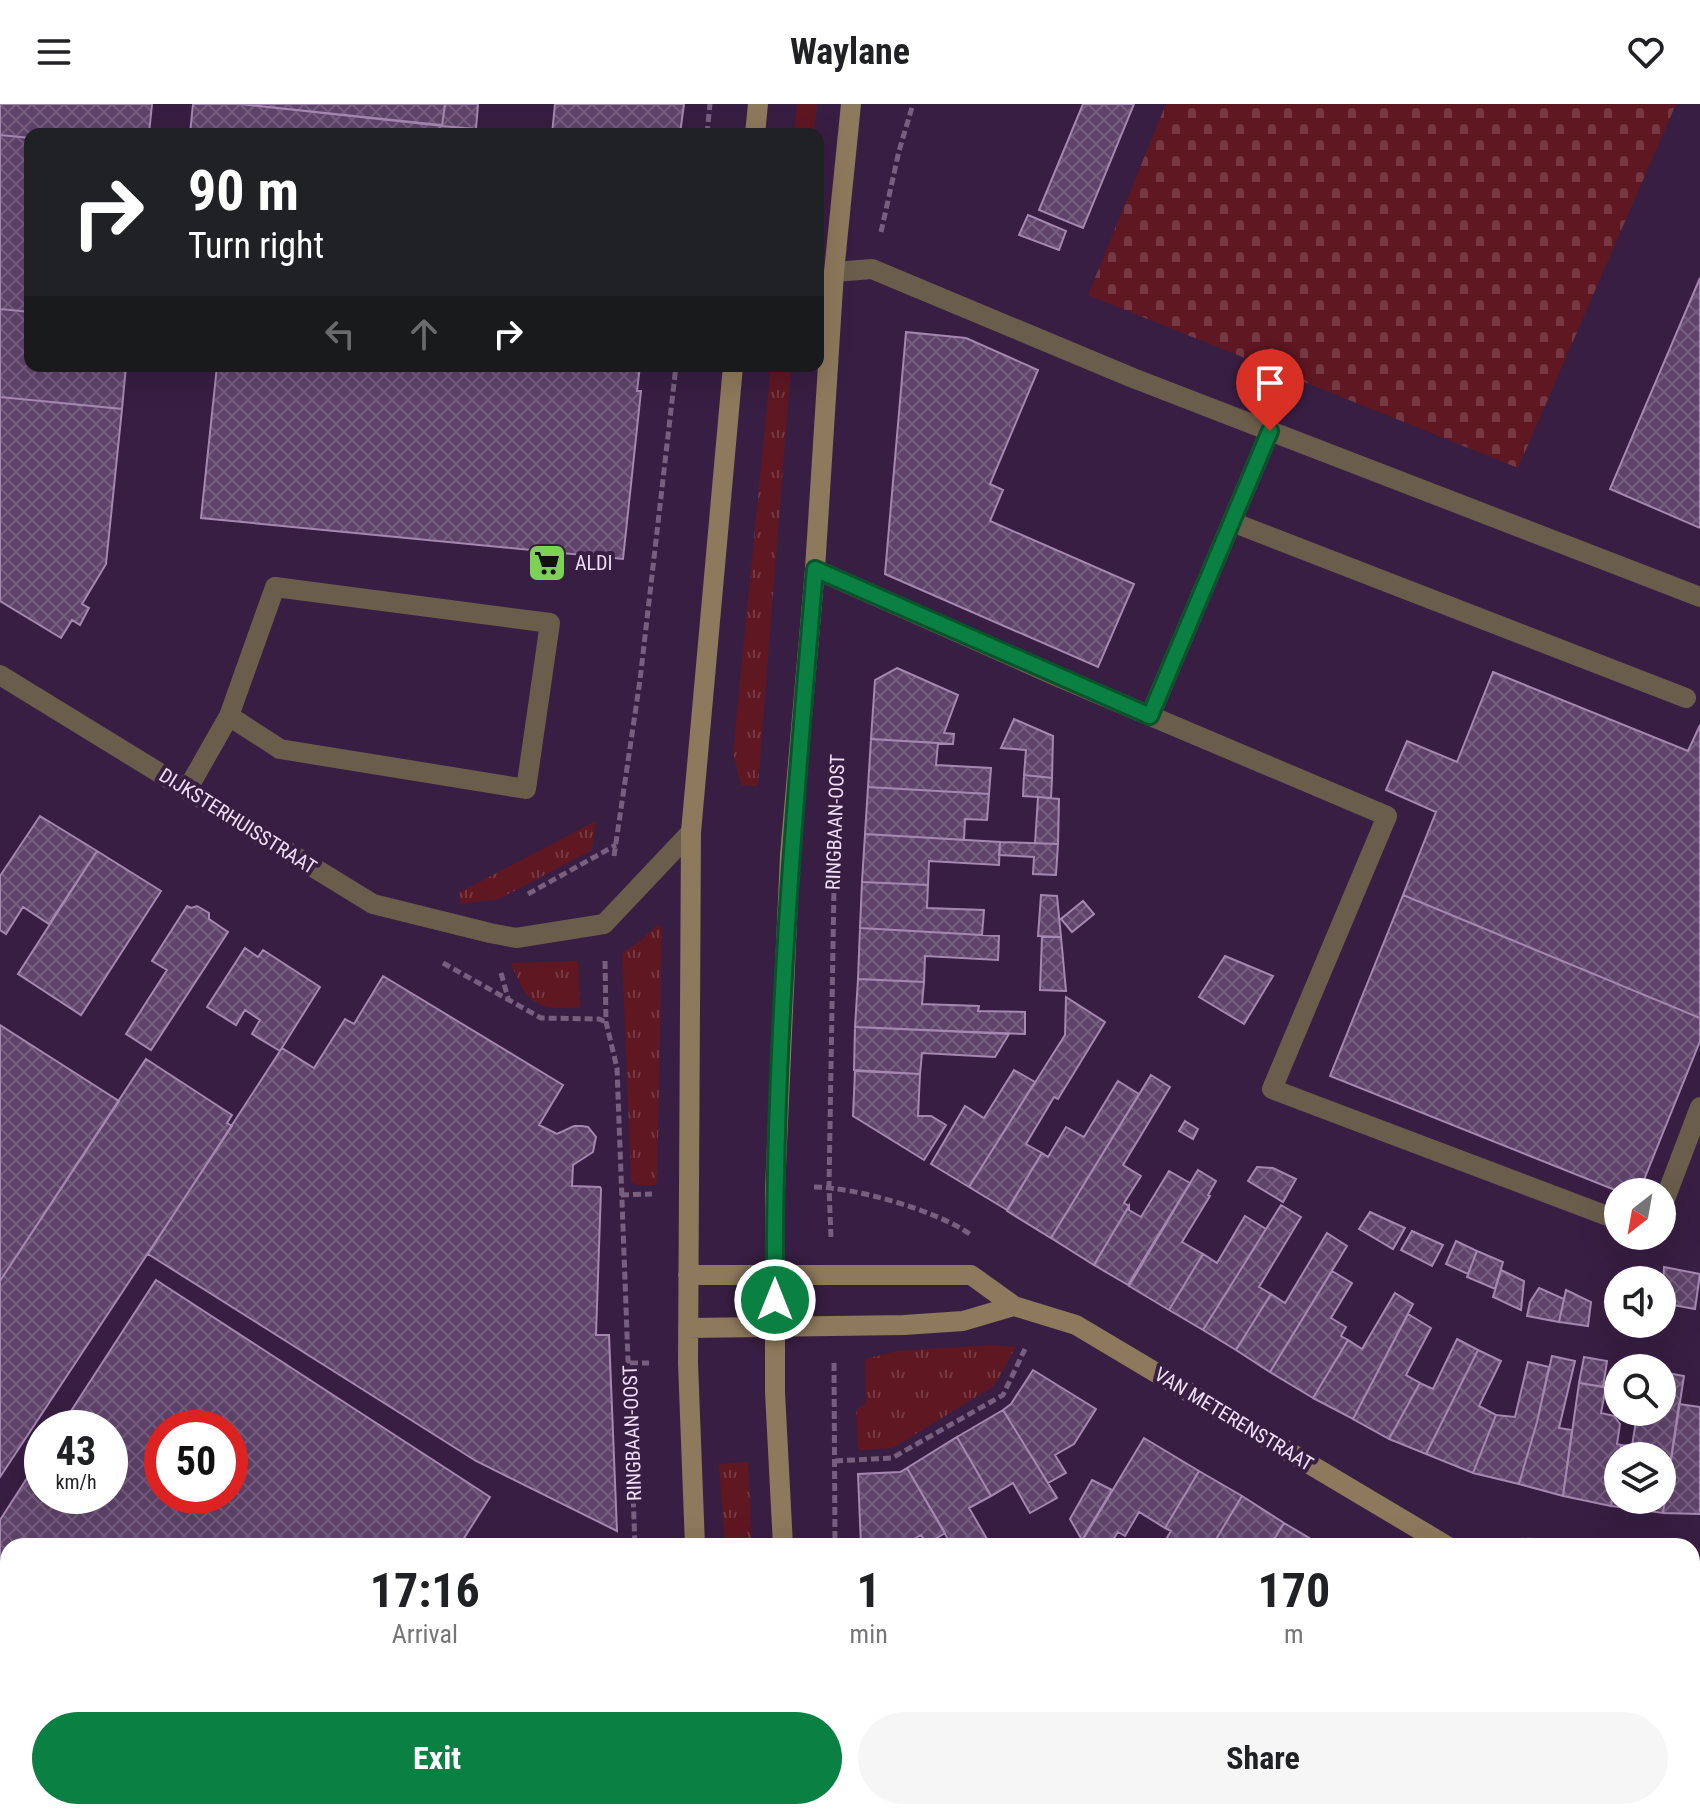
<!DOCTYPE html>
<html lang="en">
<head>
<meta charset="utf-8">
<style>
	:root { --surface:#fff; --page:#f6f6f6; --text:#202124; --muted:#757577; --accent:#0b8043 }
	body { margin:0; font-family:"Roboto Condensed",sans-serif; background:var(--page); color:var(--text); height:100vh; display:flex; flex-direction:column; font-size:30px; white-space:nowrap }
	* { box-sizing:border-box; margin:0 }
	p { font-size:26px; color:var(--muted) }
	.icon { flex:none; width:44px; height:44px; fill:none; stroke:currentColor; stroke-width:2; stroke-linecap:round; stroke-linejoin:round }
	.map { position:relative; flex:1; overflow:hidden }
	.details { position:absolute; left:0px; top:1434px; width:1700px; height:282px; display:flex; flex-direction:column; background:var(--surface); border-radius:24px 24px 0 0; box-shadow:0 8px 32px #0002 }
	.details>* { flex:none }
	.top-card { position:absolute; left:24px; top:24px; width:800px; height:244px; border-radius:16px; box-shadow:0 8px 32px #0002; background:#202124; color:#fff; overflow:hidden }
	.needle { width:52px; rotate:211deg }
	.buttons { position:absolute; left:1604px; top:1074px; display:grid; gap:16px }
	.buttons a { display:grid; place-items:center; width:72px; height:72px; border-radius:50%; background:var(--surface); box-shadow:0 8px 32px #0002; font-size:40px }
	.speed { position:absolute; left:24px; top:1306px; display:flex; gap:16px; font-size:40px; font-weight:700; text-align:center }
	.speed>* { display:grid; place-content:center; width:104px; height:104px; border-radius:50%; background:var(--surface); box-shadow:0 8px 32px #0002; line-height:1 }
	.speed small { font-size:20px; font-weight:400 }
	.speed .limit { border:12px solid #d22; background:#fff; color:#111 }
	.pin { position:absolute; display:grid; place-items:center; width:68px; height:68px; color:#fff; margin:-82px -34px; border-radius:50% 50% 50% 0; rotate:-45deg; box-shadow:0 0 8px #0007 }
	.pin .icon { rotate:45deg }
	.me { position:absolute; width:88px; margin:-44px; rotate:0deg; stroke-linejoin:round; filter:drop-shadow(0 0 6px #0008) }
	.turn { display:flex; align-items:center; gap:28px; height:168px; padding:0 32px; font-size:36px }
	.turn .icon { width:104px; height:104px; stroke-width:2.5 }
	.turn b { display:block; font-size:56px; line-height:68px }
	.lanes { display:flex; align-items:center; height:76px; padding:0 32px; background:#0003; justify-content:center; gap:40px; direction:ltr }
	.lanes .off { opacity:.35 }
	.eta { display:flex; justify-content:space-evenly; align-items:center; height:136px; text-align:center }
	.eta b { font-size:48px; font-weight:700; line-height:56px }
	.cta { display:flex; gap:16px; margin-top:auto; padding:16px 32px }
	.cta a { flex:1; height:92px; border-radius:48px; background:var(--accent); color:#fff; font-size:32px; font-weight:700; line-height:92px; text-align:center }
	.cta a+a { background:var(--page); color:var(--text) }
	header { display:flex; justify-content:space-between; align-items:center; height:104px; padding:0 32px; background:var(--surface); font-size:36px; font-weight:700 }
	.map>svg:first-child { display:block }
</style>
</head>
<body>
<header><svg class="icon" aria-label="menu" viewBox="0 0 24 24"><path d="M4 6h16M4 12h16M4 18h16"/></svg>Waylane<svg class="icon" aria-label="heart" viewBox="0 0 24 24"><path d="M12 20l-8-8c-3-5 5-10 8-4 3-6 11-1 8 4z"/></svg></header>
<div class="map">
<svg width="1700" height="1715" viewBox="0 0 1700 1715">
	<defs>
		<pattern id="grass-tufts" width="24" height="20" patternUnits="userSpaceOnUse" patternTransform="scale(2)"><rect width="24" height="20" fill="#5f1722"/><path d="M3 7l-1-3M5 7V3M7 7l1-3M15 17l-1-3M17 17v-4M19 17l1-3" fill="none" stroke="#763843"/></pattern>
		<pattern id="cemetery-stones" width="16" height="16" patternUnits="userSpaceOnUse" patternTransform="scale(2)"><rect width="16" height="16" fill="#5f1722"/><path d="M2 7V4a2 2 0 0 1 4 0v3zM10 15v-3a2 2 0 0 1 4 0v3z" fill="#763843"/></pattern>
		<pattern id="building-cross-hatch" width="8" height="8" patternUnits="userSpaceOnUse" patternTransform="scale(2)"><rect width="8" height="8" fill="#5f436a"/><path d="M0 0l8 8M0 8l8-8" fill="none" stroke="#765e80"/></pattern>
	</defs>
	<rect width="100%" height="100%" fill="#381e42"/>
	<path fill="url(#grass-tufts)" d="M 797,0 L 817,0 L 814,30 L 794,30 Z
		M 771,262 L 791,262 L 758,682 L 741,681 L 733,648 Z
		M 596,717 L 592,746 L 499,795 L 459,800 L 460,788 Z
		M 658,820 L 662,824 L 657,1081 L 636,1081 L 631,1077 L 622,849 L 639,838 Z
		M 578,857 L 580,903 C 536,907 527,900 511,859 Z
		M 992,1241 L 1016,1243 L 994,1282 L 893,1344 L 858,1346 L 856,1306 L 866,1299 L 865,1255 L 897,1247 Z
		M 748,1358 L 752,1442 L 725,1442 L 719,1360 Z"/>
	<path fill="url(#cemetery-stones)" d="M 1166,0 L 1676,0 L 1518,364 L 1088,191 Z"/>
	<path fill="url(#building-cross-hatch)" stroke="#a687b2" stroke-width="2" fill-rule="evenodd" d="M 0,0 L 152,0 L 149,30 L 30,30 L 30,34 L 0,31 Z
		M 193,0 L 240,0 L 440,21 L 439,30 L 190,30 Z
		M 240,0 L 445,0 L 442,22 Z
		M 445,0 L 478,0 L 476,25 L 442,22 Z
		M 555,0 L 684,0 L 680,30 L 552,30 Z
		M 1083,0 L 1134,0 L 1083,124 L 1039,106 Z
		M 440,21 L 442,22 L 525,30 L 439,30 Z
		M 0,31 L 30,34 L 30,208 L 0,205 Z
		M 1028,111 L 1066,127 L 1059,146 L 1019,131 Z
		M 1700,174 L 1700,424 L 1610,385 Z
		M 0,205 L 30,208 L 30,262 L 126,262 L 122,305 L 0,293 Z
		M 906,228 L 966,234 L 1038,266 L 990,380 L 1003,386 L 990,417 L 1134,480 L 1098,563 L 885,470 Z
		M 217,262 L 640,262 L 637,287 L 641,287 L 623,455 L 201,414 Z
		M 0,293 L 122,305 L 106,460 L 82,500 L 89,504 L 80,521 L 72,516 L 61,534 L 0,497 Z
		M 897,564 L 958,591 L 944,629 L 954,630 L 953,640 L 871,635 L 875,576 Z
		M 1493,568 L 1688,647 L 1700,621 L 1700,914 L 1403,791 L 1436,708 L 1386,686 L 1407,637 L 1457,658 Z
		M 1014,615 L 1053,632 L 1052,674 L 1024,671 L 1026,646 L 1001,644 Z
		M 871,635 L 938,639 L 936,661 L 991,664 L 989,690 L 868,683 Z
		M 1024,671 L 1052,674 L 1051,694 L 1023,692 Z
		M 868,683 L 989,690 L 987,716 L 965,715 L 964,736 L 865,730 Z
		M 1038,693 L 1059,695 L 1058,740 L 1035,740 Z
		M 40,712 L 97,747 L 49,820 L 23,803 L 6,830 L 0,826 L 0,772 Z
		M 865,730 L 1000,738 L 999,761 L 929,757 L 928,781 L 862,778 Z
		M 1000,738 L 1058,740 L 1056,771 L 1033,770 L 1034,753 L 999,751 Z
		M 97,747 L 161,787 L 81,911 L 18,870 Z
		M 862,778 L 928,781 L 927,804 L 984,806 L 982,831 L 860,824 Z
		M 1041,791 L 1057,792 L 1061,833 L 1038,832 Z
		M 1403,791 L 1700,914 L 1700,937 L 1639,1088 L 1620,1088 L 1330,972 Z
		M 1083,797 L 1094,810 L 1072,828 L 1061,815 Z
		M 187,802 L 191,804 L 197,802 L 209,809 L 209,815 L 228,828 L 151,946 L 126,930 L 167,866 L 152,857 Z
		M 860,824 L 999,832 L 998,856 L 925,852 L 924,878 L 858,875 Z
		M 1042,833 L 1061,833 L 1066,887 L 1040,886 Z
		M 245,844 L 258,853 L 263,846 L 320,883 L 280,947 L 252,930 L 260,916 L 245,906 L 236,921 L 207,903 Z
		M 1225,852 L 1273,872 L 1244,920 L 1199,893 Z
		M 383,872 L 563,981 L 539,1021 L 557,1030 L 574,1022 L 582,1022 L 588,1023 L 596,1033 L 593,1048 L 573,1061 L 572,1082 L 600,1083 L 601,1085 L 596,1231 L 609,1231 L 617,1427 L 476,1357 L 148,1150 L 282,944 L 314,964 L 345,915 L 354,920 Z
		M 858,875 L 924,878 L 922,900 L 979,902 L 978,907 L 1025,908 L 1025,930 L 855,923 Z
		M 1066,893 L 1105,918 L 1058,995 L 1054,993 L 1026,1040 L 1042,1049 L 1007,1106 L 969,1083 L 1065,931 Z
		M 0,921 L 119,997 L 0,1177 Z
		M 855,923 L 1009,930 L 995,953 L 922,949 L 920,970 L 854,966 Z
		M 146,955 L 232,1011 L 227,1019 L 232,1022 L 0,1373 L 0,1177 Z
		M 1014,966 L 1035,978 L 969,1083 L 931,1060 L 965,1002 L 984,1014 Z
		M 855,967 L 920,970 L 918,1012 L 931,1012 L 946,1021 L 924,1056 L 853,1012 Z
		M 1151,971 L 1170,983 L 1123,1061 L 1141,1072 L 1124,1099 L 1129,1102 L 1094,1161 L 1051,1134 Z
		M 1118,977 L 1139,990 L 1051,1134 L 1007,1107 L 1042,1049 L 1048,1053 L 1066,1023 L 1084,1033 Z
		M 1185,1017 L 1198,1025 L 1193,1035 L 1179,1027 Z
		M 1257,1063 L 1273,1064 L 1296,1075 L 1283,1098 L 1248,1077 Z
		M 1198,1066 L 1216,1077 L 1208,1091 L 1210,1092 L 1182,1138 L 1203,1150 L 1169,1206 L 1129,1182 Z
		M 1169,1067 L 1190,1079 L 1128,1181 L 1094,1161 L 1129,1102 L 1129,1106 L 1141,1113 Z
		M 1281,1101 L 1301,1113 L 1259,1183 L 1271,1190 L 1236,1246 L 1203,1226 Z
		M 1370,1108 L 1405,1124 L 1393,1145 L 1359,1125 Z
		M 1245,1112 L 1266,1125 L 1203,1226 L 1169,1206 L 1203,1150 L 1217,1159 Z
		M 1412,1127 L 1443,1141 L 1432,1162 L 1401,1146 Z
		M 1327,1129 L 1347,1142 L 1270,1268 L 1236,1246 L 1271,1190 L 1285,1199 Z
		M 1456,1137 L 1477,1147 L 1468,1170 L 1446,1160 Z
		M 1477,1147 L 1503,1158 L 1495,1185 L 1467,1173 Z
		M 1664,1163 L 1700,1170 L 1695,1205 L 1662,1199 Z
		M 1501,1166 L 1524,1177 L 1521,1206 L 1493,1193 Z
		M 1332,1167 L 1352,1179 L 1331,1214 L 1346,1223 L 1341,1232 L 1348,1236 L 1313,1294 L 1270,1268 Z
		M 156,1176 L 490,1393 L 459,1442 L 8,1442 L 8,1708 L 521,1708 L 516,1715 L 0,1715 L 0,1416 L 42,1351 L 42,1392 L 110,1392 L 110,1324 L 60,1324 ZM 162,1324 L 230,1324 L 230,1392 L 162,1392 Z
		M 1539,1184 L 1564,1195 L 1559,1218 L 1527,1212 L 1530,1198 Z
		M 1566,1186 L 1591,1198 L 1588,1222 L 1559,1218 Z
		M 1395,1189 L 1413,1200 L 1353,1315 L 1313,1294 L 1348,1236 L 1362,1245 Z
		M 1408,1210 L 1431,1224 L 1406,1271 L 1420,1279 L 1389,1335 L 1353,1315 Z
		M 1457,1235 L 1478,1246 L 1426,1350 L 1389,1335 L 1420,1279 L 1433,1285 Z
		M 1478,1246 L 1501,1257 L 1479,1302 L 1496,1311 L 1473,1369 L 1426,1350 Z
		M 1552,1252 L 1575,1257 L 1559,1324 L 1572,1326 L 1563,1392 L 1519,1380 L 1537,1318 Z
		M 1584,1253 L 1607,1257 L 1603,1283 L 1579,1279 Z
		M 1528,1258 L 1549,1263 L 1537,1318 L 1519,1380 L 1473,1369 L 1496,1311 L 1515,1313 Z
		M 1033,1266 L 1096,1305 L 1074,1340 L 1055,1351 L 1066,1369 L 1048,1379 L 1003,1306 L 1011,1300 Z
		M 1662,1268 L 1684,1272 L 1663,1409 L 1611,1402 L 1618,1357 L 1618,1396 L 1662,1396 L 1662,1352 L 1619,1352 L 1621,1341 L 1632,1342 L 1637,1311 L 1640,1308 L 1662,1308 Z
		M 1579,1279 L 1606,1283 L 1601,1309 L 1614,1312 L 1620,1320 L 1617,1340 L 1621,1341 L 1611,1402 L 1563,1392 Z
		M 1679,1300 L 1700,1303 L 1700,1410 L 1663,1409 Z
		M 1003,1306 L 1057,1394 L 1030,1409 L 1013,1379 L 991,1392 L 957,1333 Z
		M 957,1333 L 991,1392 L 969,1404 L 987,1435 L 975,1442 L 952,1442 L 907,1364 Z
		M 1144,1334 L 1199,1367 L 1165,1424 L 1139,1408 L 1125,1432 L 1118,1428 L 1109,1442 L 1079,1442 Z
		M 907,1364 L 945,1429 L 927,1440 L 921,1431 L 902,1442 L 861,1442 L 858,1370 L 900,1368 Z
		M 1199,1367 L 1242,1392 L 1212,1442 L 1162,1442 L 1171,1427 L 1165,1424 Z
		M 1092,1376 L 1112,1386 L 1082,1436 L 1070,1415 Z
		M 1242,1392 L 1284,1419 L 1270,1442 L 1212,1442 Z
		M 1284,1419 L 1321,1441 L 1320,1442 L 1270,1442 Z
		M 1695,1679 L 1700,1682 L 1700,1715 L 1678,1715 L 1681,1708 L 1692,1708 L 1692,1685 Z
		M 874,1708 L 953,1708 L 953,1711 L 934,1713 L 934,1715 L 875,1715 Z
		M 1123,1708 L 1184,1708 L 1182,1711 L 1123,1713 Z
		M 1184,1708 L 1197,1708 L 1210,1715 L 1180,1715 Z
		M 1197,1708 L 1263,1708 L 1259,1715 L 1210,1715 Z
		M 1263,1708 L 1307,1708 L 1304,1715 L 1259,1715 Z
		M 1370,1708 L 1385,1708 L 1398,1715 L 1366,1715 Z
		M 1467,1708 L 1495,1708 L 1491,1715 L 1479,1715 Z
		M 1495,1708 L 1528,1708 L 1541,1715 L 1491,1715 Z
		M 1182,1711 L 1180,1715 L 1123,1715 L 1123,1713 Z"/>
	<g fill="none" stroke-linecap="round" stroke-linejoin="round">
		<path stroke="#77607f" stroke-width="5" stroke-dasharray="8 4" stroke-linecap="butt" d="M 707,30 L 710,0
			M 881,128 L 899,47 L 913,0
			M 614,752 L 640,576 L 676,262
			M 528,790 L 616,741
			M 605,857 L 606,918 L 617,964 L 635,1442
			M 443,859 L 541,914 L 599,915 L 606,918
			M 501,869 L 508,894
			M 814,1083 C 854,1083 939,1107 971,1131
			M 621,1091 L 652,1090
			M 831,1133 L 829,1083 L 835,723
			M 630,1259 L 649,1259
			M 834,1259 L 835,1442
			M 835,1357 L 892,1354 L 1003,1291 L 1025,1245
			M 1492,1442 C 1518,1433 1543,1436 1570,1442
			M 646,1708 L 647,1715
			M 846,1708 L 846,1715"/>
		<path stroke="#6a5d4b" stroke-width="20" d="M 834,168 L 872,165 L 1133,274 L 1700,493
			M 1232,418 L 1686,594
			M 815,465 L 1056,572 L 1387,712 L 1272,985 L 1618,1116
			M 1150,612 L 1270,327
			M 187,686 L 229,612 L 275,483 L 550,519 L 526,685 L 280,645 L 229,612
			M 1662,1103 L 1700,1003"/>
		<path stroke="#6a5d4b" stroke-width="20" d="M 0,571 L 373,800 L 490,829 L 516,834 L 604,820 L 691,728
			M 1608,1715 L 1612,1708"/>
		<path stroke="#8d795c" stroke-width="20" d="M 755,30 L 758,0
			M 688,1171 L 971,1171 L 1014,1202 L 1076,1221 L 1447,1442
			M 688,1224 L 904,1221 L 963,1217 L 1014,1202
			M 695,1442 L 688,1259 L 691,728 L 733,262
			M 783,1442 L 775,1288 L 775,1085 L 790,751 L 815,465 L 834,168 L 851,0
			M 1692,1481 L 1700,1480
			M 1692,1526 L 1700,1526
			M 705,1708 L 705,1715
			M 796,1708 L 796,1715"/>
	</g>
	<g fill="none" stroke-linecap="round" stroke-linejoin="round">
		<defs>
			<path id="route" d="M 775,1196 C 773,952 794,708 815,465 L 1150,612 L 1270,327"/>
		</defs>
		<use href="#route" stroke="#07532c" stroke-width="20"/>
		<use href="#route" stroke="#0b8043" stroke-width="14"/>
	</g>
	<defs>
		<symbol id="supermarket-square" viewBox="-11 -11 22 22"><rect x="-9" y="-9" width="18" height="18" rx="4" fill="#7dd154" stroke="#381e42"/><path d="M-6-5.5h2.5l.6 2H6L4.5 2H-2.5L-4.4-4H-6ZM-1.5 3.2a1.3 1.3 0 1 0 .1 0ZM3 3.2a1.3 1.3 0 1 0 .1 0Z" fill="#111"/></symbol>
	</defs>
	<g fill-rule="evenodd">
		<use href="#supermarket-square" x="525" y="437" width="44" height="44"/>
	</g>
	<g text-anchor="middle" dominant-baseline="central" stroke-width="8" stroke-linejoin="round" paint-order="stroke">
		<g font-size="20" fill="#efdef5" stroke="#381e42" text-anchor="start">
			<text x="575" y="459">ALDI</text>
		</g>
		<g font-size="20" fill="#efdef5" stroke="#381e42">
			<text transform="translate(238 717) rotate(32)">DIJKSTERHUISSTRAAT</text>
			<text transform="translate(835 718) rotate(-88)">RINGBAAN-OOST</text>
			<text transform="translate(1234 1315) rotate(31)">VAN METERENSTRAAT</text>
			<text transform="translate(632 1329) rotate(-92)">RINGBAAN-OOST</text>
		</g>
	</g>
</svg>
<div class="buttons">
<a><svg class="needle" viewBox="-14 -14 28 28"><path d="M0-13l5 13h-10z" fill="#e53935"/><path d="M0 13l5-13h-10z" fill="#757577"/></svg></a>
<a><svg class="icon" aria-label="sound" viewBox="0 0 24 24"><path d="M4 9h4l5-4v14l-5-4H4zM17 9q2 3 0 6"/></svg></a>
<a><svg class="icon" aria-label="search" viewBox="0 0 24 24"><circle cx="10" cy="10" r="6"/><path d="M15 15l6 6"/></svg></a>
<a><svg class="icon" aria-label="layers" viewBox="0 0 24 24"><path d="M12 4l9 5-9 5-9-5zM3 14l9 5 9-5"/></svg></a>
</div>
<div class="speed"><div>43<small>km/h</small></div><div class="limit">50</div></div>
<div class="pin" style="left:1270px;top:327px;background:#d93025"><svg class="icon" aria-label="arrive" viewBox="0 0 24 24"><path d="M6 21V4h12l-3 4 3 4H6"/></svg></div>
<svg class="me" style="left:775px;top:1196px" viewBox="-20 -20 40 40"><circle r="17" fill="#0b8043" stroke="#fff" stroke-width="3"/><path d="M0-11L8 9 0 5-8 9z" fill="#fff"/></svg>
<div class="top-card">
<div class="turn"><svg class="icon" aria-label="right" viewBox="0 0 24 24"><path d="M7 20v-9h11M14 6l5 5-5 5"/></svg><div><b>90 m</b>Turn right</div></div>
<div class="lanes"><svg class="icon off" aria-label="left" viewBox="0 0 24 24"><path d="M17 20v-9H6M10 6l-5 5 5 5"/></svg><svg class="icon off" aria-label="ahead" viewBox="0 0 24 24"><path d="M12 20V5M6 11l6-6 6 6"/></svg><svg class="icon" aria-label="right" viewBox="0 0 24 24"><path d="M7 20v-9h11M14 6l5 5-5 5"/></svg></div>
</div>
<section class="details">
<div class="eta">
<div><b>17:16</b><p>Arrival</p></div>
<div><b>1</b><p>min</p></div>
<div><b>170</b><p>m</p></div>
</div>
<div class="cta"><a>Exit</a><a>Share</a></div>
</section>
</div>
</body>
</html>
